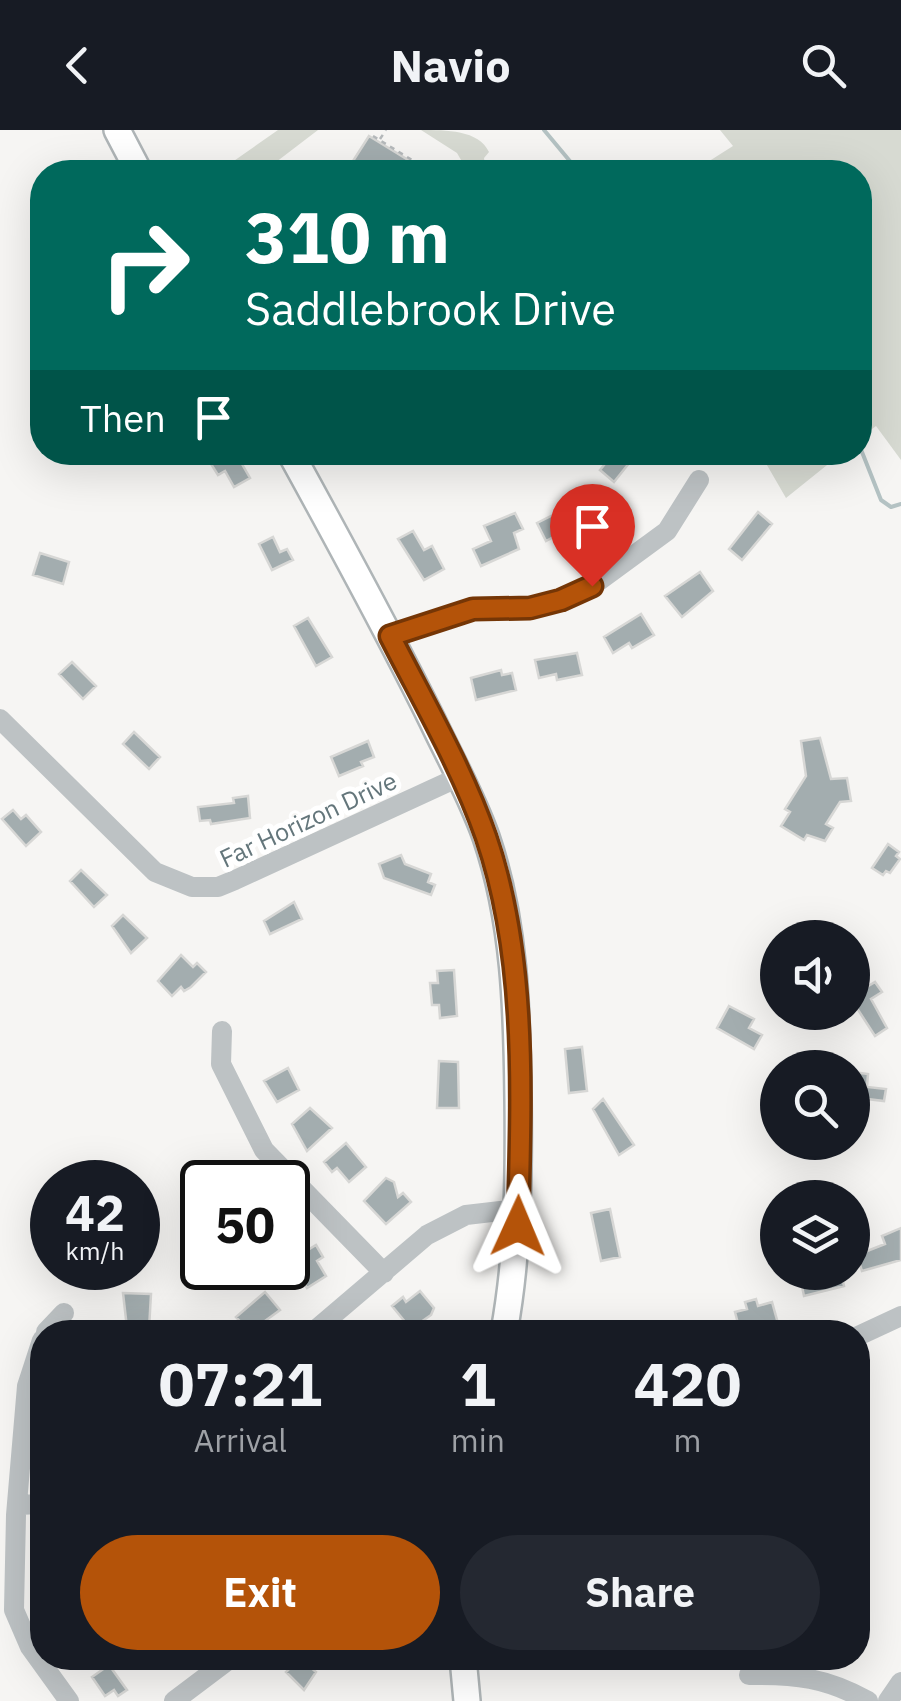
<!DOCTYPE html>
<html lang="en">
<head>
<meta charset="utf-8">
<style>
	:root { --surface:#171b24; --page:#242831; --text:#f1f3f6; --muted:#9ea1a6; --accent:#b45309 }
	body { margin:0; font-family:"IBM Plex Sans",sans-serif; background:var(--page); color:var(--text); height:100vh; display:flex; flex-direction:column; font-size:38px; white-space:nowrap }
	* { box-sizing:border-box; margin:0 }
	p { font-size:32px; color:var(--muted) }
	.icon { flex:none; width:55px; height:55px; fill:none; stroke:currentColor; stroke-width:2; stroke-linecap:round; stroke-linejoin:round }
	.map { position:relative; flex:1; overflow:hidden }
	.sheet { position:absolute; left:30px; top:1190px; width:840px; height:350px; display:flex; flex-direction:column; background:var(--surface); border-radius:40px; box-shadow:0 10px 40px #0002 }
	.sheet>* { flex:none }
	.top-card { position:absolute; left:30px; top:30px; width:842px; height:305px; border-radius:40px; box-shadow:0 10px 40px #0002; background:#00695c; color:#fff; overflow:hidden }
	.tools { position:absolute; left:760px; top:790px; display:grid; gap:20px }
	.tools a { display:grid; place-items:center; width:110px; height:110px; border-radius:50%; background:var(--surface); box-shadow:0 10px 40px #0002; font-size:50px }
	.speed { position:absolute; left:30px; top:1030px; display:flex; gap:20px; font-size:50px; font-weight:700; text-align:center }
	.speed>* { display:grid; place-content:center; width:130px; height:130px; border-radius:50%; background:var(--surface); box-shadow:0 10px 40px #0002; line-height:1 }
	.speed small { font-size:25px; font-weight:400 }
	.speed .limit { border:5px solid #111; border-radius:15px; background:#fff; color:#111 }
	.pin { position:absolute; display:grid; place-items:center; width:85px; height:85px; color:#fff; margin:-102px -42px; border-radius:50% 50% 50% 0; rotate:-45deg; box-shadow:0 0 10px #0007 }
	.pin .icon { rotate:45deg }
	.me { position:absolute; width:110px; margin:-55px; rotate:1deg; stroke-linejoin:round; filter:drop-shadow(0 0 8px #0008) }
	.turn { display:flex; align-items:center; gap:35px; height:210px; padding:0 50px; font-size:45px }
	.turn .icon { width:130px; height:130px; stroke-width:2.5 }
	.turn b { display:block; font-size:70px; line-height:85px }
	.then { display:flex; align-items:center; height:95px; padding:0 50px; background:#0003; gap:20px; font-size:38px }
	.eta { display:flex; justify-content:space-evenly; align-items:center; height:170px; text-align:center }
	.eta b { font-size:60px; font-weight:800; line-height:70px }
	.cta { display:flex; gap:20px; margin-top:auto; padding:20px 50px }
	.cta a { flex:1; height:115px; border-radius:60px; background:var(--accent); color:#fff; font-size:40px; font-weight:800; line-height:115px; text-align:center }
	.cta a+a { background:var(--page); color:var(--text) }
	header { display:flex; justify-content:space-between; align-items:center; height:130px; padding:0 50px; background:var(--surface); font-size:45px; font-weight:800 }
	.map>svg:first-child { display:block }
</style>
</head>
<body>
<header><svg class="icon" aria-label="back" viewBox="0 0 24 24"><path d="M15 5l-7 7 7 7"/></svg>Navio<svg class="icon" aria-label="search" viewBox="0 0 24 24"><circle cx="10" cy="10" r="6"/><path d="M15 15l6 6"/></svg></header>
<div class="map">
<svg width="901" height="1571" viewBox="0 0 901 1571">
	<rect width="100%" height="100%" fill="#f6f5f3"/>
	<path fill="#d7dad2" d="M 278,0 L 318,0 L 263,42 L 218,42 Z
		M 421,0 C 446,0 479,0 489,22 L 484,28 L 486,42 L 468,42 L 457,23 Z
		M 720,0 L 901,0 L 901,330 L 876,296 L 860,308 L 860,42 L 692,42 L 733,16 Z
		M 760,323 L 842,323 L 786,368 Z"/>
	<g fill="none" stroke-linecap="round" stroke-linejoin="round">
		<path stroke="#b4c2c3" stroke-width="4" d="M 544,0 L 579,42
			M 860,317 L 881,370 L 891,377 L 901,374"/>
	</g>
	<path fill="#a3adaf" stroke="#d7d7d5" stroke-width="2.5" d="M 369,6 L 413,33 L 407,42 L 346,42 Z
		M 230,322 L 235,322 L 250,348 L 234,357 L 225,341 L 218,345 L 211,334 Z
		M 601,322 L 638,322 L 614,352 L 600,340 L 609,329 Z
		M 582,365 L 592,386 L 546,411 L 537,393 L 571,376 L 569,372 Z
		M 758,382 L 772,394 L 742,430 L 729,419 Z
		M 515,383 L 523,399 L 514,403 L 519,419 L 481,436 L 473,419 L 491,411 L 484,396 Z
		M 413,401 L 424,420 L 432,416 L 444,439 L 424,450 L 398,409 Z
		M 273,407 L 280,422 L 287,419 L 293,430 L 272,440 L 259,414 Z
		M 40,423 L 69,432 L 63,454 L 33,445 Z
		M 700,442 L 713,461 L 682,487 L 665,466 Z
		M 641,484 L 654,505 L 632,518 L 629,513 L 613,523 L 604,507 Z
		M 308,488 L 332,527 L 316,536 L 294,496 Z
		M 577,523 L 582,545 L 557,550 L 556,544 L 539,548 L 535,530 Z
		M 72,532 L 96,556 L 83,569 L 59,544 Z
		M 501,540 L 502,545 L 512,543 L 516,560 L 476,570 L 471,548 Z
		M 134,602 L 160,627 L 149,639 L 123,614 Z
		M 820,608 L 831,649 L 847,648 L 851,671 L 840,672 L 826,694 L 833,698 L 825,711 L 807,705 L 804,710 L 781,696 L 790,682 L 785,679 L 806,646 L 801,611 Z
		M 368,611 L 374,627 L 361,632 L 363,636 L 339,646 L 331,627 Z
		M 248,666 L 250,688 L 211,694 L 210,690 L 200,691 L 198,677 L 234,673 L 233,668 Z
		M 13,680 L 21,689 L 26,685 L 41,702 L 26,716 L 2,689 Z
		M 888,714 L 899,722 L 896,726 L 900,729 L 890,743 L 886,741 L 883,745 L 872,738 Z
		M 401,725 L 405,734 L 431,744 L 428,752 L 435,755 L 431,765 L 384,748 L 379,734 Z
		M 81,740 L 107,765 L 94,777 L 70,751 Z
		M 294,772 L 302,789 L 270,804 L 264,791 Z
		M 123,785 L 147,808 L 131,823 L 112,796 Z
		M 181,825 L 193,837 L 197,833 L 206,842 L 191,857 L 184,861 L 181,857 L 172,866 L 158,851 Z
		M 454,840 L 457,886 L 440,888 L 439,875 L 432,875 L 430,853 L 438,853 L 437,841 Z
		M 875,852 L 882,862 L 871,869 L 887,898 L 875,906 L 853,872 L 860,868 L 857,863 Z
		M 729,876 L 754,889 L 749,898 L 762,905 L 754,919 L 717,898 Z
		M 582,917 L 587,961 L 569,963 L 565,919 Z
		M 439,931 L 458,932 L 459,978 L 437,978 Z
		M 288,938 L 299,960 L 277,972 L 264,951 Z
		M 853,942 L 868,944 L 867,957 L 886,959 L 884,971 L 867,969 L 864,988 L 852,987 Z
		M 603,969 L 634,1015 L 619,1025 L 593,979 Z
		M 310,978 L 332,998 L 307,1021 L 292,994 Z
		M 346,1013 L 366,1037 L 349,1052 L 337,1038 L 332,1042 L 324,1032 Z
		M 386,1048 L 394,1052 L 398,1067 L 403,1063 L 411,1072 L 386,1094 L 364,1071 Z
		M 610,1079 L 620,1127 L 601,1131 L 591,1083 Z
		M 901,1098 L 901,1130 L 862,1141 L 857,1125 L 885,1114 L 882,1106 Z
		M 316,1115 L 323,1127 L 317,1131 L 326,1146 L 307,1158 L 290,1131 Z
		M 841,1142 L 844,1156 L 804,1166 L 800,1147 L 814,1142 Z
		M 420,1161 L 434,1178 L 431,1185 L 411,1199 L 392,1176 L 403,1167 L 406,1172 Z
		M 265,1162 L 280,1180 L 250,1202 L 236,1187 Z
		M 123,1163 L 151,1164 L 149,1199 L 127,1198 Z
		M 756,1169 L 758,1176 L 772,1172 L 777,1190 L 740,1201 L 735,1182 L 747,1179 L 745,1172 Z
		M 300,1528 L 316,1542 L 304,1560 L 286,1542 Z
		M 109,1535 L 127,1560 L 118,1566 L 114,1560 L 105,1566 L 92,1547 Z"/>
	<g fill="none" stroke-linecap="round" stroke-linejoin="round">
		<defs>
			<path id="major" d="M 117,0 L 139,42
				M 290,322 C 339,411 387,499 432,590 C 450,628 472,667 486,707 C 515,792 517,880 518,969 C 519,1048 518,1125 504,1202
				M 463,1528 L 467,1571"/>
		</defs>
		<use href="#major" stroke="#afb5b7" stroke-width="30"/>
		<path stroke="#b5b9bb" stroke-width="2.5" stroke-dasharray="5 5" stroke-linecap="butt" d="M 373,6 L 412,30
			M 380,9 L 386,0
			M 346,42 L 352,32"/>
		<path stroke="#bdc2c4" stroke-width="20" d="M 390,506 L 473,479 L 529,478 L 561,470 L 592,456 L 667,401 L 699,350
			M 0,589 L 155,742 L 192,757 L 218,757 L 235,750 L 459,647
			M 222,901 L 221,934 L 264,1020 L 384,1143
			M 46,1202 L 64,1183
			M 313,1202 L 427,1105 L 466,1085 L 518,1079
			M 858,1206 L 901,1186
			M 42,1210 L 27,1256 L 16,1385 L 14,1480 L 30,1517 L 69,1571
			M 17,1375 L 42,1374
			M 749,1545 C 795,1544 827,1548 868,1571
			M 174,1571 L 231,1528
			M 888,1571 L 901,1552"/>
		<use href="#major" stroke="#fff" stroke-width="25"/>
	</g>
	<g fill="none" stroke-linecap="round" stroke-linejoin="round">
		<defs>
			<path id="route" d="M 518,1096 C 521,968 528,830 486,707 C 462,638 423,571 390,506 L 473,479 L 530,478 L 561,470 L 592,456"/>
		</defs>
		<use href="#route" stroke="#753606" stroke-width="25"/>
		<use href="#route" stroke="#b45309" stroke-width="18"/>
	</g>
	<g text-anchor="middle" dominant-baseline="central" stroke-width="10" stroke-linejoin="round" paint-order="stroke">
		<g font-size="25" fill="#64767b" stroke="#fff">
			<text transform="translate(308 689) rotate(-25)">Far Horizon Drive</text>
		</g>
	</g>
</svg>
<div class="tools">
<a><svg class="icon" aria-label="sound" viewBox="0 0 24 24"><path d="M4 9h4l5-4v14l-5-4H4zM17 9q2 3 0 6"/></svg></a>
<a><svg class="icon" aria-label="search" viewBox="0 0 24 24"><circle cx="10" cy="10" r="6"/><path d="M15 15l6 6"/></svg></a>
<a><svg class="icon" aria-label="layers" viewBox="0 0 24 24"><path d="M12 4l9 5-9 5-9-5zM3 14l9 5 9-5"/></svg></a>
</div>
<div class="speed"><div>42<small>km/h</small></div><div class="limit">50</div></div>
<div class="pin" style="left:592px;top:456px;background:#d93025"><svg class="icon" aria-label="arrive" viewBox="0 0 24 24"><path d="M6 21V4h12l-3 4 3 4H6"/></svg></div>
<svg class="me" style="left:518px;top:1096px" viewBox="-20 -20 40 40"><path d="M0-17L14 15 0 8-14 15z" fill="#b45309" stroke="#fff" stroke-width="4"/></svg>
<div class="top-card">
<div class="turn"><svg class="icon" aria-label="right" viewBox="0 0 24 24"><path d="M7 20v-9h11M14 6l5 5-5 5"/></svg><div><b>310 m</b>Saddlebrook Drive</div></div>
<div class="then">Then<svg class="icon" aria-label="arrive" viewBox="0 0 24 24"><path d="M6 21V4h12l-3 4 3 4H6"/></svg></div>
</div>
<section class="sheet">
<div class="eta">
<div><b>07:21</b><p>Arrival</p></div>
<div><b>1</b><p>min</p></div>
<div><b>420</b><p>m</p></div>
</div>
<div class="cta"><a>Exit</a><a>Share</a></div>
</section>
</div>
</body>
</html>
